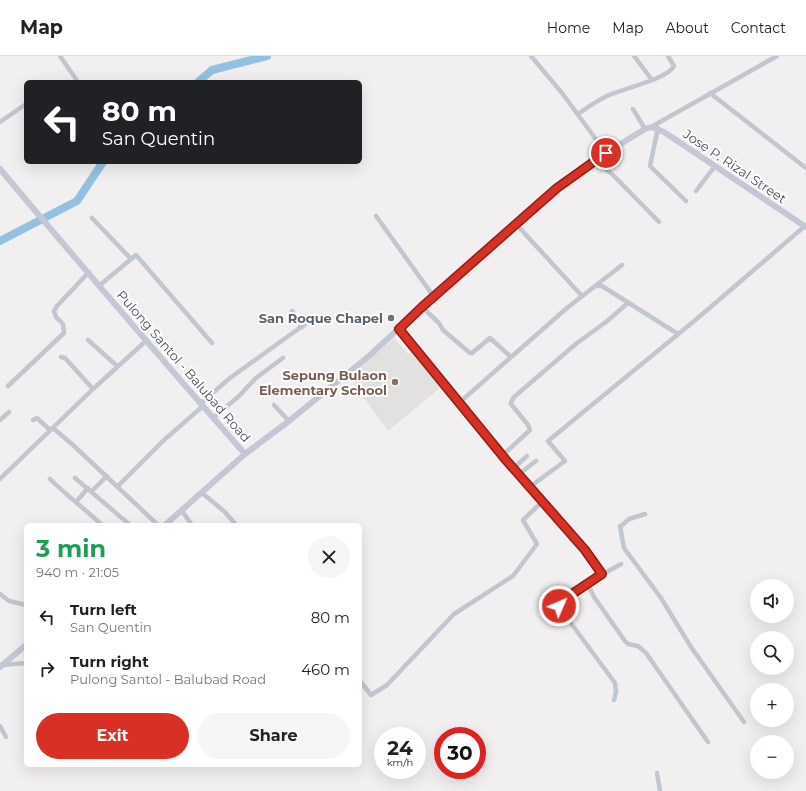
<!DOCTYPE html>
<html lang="en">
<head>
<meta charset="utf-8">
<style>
	:root { --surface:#fff; --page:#f6f6f6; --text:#222; --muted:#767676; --line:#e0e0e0; --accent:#d93025 }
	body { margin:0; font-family:Montserrat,sans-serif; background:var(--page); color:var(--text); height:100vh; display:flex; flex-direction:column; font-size:15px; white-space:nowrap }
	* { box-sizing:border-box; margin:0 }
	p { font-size:13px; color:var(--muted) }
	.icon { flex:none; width:22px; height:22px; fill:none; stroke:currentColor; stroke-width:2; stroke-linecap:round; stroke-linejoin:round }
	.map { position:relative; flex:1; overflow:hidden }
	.panel { position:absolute; left:24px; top:467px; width:338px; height:244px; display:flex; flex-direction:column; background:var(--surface); border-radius:6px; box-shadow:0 4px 16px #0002 }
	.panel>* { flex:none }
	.hud { position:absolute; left:24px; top:24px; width:338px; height:84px; border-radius:6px; box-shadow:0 4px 16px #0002; background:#202124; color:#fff; overflow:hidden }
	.fabs { position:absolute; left:750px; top:523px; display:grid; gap:8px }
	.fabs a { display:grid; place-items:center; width:44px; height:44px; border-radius:50%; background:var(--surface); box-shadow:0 4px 16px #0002; font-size:20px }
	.speed { position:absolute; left:374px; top:671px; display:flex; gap:8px; font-size:20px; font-weight:700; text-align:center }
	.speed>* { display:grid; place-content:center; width:52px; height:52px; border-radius:50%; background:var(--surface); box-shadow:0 4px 16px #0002; line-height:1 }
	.speed small { font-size:10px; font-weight:400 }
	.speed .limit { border:6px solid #d22; background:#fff; color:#111 }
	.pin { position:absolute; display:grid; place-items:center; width:34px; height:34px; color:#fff; margin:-17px; border:2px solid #fff; border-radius:50%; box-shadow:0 1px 4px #0007 }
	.me { position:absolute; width:44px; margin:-22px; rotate:45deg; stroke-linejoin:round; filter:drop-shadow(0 0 3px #0008) }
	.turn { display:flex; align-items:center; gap:14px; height:84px; padding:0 12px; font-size:18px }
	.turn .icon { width:52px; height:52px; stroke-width:2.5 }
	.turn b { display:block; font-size:28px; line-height:34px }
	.round { display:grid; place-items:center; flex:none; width:42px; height:42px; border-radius:21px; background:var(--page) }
	.summary { display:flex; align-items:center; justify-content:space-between; height:68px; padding:0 12px }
	h1 { font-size:24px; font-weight:700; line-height:30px; color:#1e9e55 }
	.primary-button { display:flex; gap:8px; margin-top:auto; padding:8px 12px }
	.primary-button a { flex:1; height:46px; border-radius:24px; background:var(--accent); color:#fff; font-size:16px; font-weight:700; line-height:46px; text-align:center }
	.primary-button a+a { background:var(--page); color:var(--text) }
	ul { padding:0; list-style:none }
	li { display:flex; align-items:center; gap:12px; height:52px; padding:0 12px }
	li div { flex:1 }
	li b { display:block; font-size:15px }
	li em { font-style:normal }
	header { display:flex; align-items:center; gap:24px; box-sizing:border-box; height:56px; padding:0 20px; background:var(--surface); border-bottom:1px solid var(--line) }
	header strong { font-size:19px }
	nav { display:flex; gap:22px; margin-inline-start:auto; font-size:14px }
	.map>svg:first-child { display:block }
</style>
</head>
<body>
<header>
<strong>Map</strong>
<nav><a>Home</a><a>Map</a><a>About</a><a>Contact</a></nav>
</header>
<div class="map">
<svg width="806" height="735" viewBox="0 0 806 735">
	<rect width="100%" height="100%" fill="#f1efef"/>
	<path fill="#e2e1e0" d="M 394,282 L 408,298 L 413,295 L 441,331 L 388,375 L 349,321 Z"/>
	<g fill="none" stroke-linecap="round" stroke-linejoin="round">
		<path stroke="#94c1e2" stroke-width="8" d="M 198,26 L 212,14 L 267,0
			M 0,185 L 77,145 L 103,106"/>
		<path stroke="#c1c6cf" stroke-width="4.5" d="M 60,0 L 78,26
			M 531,0 L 562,37 L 606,97
			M 634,0 L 652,24
			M 710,37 L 806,112
			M 633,53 L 645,73
			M 578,58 C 587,52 596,45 607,40 C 621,33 668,23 674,10 L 668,0
			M 0,66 L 26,48
			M 651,71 L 777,0
			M 658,72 L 650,110 L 686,145
			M 595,104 L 612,118 L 659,166
			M 696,135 L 715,110
			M 376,160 L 434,241
			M 92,162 L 131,203
			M 516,168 L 582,240
			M 100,229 L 136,199 L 212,287
			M 596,230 L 602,230 L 678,278
			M 422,251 L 439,267 L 443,274 L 470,297 L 472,297 L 490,282 L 511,301
			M 292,255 L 302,271
			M 399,273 L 506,404 L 585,494 L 602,518
			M 88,284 L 117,310
			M 61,301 L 65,302 L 93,333
			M 8,330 L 64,277 L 63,268 L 56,261 L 54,255 L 57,250 L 89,216
			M 460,346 L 567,252 L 622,209
			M 201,347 L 230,322 L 315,261
			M 274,349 L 289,365
			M 213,362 L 238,341 L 256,322 L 283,302
			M 0,364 L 9,356
			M 33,364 L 37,362 L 50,374
			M 53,372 L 73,389 L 158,469
			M 503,399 L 530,374 L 528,369 L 511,348 L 511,346 L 514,341 L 577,287 L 606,266 L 628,247
			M 514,412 L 527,400
			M 519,418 L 536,405
			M 75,422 L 130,469
			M 0,423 L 93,333 L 147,284
			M 50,423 C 66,439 85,453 102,469
			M 118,430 L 163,385 L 203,350
			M 531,430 L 565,405 L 548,385 L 699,261 L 805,170
			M 92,435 L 107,420
			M 202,437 L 225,456 L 236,469
			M 76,446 L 88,432
			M 182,455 L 192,469
			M 645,458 L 629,463 L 621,470 L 620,470 L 624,492 L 661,542 L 691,591 L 744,666
			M 587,527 L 594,541 L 625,585 L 628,588 L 638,590 L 646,597 L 708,686
			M 0,538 L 9,545 L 26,549
			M 3,609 L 26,607
			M 360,625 L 371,639 L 387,629 L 454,558 L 513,520 L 537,488 L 523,464 L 543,445
			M 614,644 L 616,636 L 615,627 L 559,551 L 559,546 L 587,527 L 621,508
			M 0,670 L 6,681
			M 657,717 L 660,735"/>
		<path stroke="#c4c8d5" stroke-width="6" d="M 0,113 C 81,209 162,304 245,398
			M 165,469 L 245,398 L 289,365 L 369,300 L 422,251 L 557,132 L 606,97 L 645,73 L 651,71 L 664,76 L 806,171
			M 0,611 L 26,589"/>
	</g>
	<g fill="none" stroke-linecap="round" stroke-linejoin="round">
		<defs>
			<path id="route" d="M 559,550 L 560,546 L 602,518 L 585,494 L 506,404 L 399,273 L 422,251 L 557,132 L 606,97"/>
		</defs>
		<use href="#route" stroke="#8d1f18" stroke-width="10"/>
		<use href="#route" stroke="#d93025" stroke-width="7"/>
	</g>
	<circle fill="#6b7280" stroke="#fff" stroke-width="1.5" cx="391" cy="262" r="4"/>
	<circle fill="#8d6e63" stroke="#fff" stroke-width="1.5" cx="395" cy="326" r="4"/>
	<g text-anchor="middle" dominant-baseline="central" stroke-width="4" stroke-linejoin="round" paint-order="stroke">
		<g font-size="13" fill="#494e5a" stroke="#fff">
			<text transform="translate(735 110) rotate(34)">Jose P. Rizal Street</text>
			<text transform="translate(184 310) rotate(49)">Pulong Santol - Balubad Road</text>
		</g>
		<g font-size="13" font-weight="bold" fill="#5b616d" stroke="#fff" text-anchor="end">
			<text x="383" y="262">San Roque Chapel</text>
		</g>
		<g font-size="13" font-weight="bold" fill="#785e54" stroke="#fff" text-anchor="end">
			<text x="387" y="319">Sepung Bulaon<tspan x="387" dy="15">Elementary School</tspan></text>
		</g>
	</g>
</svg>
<div class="fabs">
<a><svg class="icon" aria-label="sound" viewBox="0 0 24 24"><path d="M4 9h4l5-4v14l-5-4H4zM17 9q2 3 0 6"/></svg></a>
<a><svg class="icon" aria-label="search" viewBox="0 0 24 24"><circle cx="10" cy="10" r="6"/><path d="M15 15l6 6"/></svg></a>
<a>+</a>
<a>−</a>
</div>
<div class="speed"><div>24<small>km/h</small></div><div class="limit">30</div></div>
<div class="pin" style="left:606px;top:97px;background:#d93025"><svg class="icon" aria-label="arrive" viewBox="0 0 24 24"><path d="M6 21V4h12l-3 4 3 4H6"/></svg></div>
<svg class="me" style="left:559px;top:550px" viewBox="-20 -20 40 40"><circle r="17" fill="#d93025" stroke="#fff" stroke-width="3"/><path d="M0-11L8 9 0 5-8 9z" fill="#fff"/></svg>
<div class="hud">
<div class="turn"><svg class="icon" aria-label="left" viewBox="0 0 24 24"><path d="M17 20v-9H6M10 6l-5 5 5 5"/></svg><div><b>80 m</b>San Quentin</div></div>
</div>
<section class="panel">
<div class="summary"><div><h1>3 min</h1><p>940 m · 21:05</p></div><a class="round"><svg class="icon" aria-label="close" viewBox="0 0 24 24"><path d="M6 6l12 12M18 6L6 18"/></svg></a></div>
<ul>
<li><svg class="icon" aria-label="left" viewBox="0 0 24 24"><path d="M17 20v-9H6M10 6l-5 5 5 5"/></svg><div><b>Turn left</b><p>San Quentin</p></div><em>80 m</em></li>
<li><svg class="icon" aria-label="right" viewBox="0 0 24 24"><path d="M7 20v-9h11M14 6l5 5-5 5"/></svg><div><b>Turn right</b><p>Pulong Santol - Balubad Road</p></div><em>460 m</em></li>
</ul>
<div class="primary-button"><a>Exit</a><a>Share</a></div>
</section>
</div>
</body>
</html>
